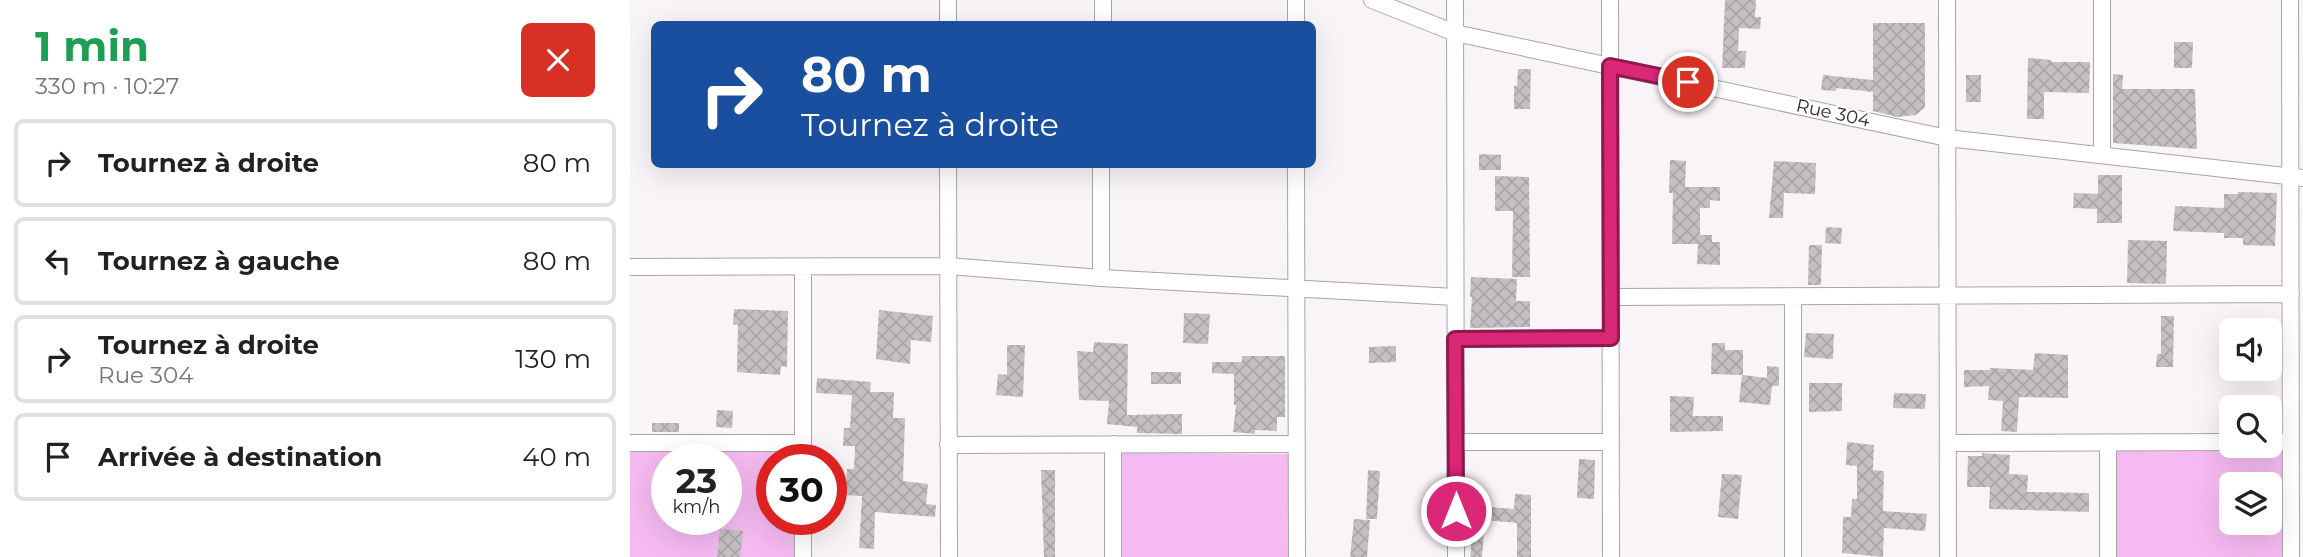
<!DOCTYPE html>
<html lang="fr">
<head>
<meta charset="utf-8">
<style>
	:root { --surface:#fff; --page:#f6f6f6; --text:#222; --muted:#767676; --line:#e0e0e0 }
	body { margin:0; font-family:Montserrat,sans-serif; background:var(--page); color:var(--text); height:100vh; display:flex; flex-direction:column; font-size:26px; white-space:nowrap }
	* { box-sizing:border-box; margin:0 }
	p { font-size:23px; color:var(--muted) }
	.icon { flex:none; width:38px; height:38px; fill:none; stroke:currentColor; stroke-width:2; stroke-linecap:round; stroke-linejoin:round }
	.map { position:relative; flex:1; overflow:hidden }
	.drawer { display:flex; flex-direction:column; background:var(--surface); width:630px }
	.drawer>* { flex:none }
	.hud { position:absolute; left:21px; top:21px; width:665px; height:147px; border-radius:10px; box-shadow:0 7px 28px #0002; background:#1a4fa0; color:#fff; overflow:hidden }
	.fabs { position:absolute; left:1589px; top:318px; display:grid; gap:14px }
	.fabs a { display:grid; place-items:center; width:63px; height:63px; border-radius:10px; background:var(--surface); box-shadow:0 7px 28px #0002; font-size:35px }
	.speed { position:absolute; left:21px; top:444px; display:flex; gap:14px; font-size:35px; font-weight:700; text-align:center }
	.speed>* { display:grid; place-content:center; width:91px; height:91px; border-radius:50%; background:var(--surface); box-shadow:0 7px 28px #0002; line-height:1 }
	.speed small { font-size:18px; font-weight:400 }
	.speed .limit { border:10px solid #d22; background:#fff; color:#111 }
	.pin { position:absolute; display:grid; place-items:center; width:60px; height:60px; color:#fff; margin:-30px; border:4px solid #fff; border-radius:50%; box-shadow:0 2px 7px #0007 }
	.me { position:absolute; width:77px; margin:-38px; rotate:0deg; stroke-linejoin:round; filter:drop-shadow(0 0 5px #0008) }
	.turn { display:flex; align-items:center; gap:24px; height:147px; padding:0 35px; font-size:32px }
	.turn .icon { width:91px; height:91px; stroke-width:2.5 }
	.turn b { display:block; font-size:49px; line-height:60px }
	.round { display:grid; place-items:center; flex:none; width:74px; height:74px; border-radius:10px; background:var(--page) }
	.head { display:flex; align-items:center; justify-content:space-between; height:119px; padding:0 35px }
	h1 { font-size:42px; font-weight:700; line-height:52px; color:#1e9e55 }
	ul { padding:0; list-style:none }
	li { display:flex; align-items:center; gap:21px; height:88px; margin:0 14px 10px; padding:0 21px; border:4px solid var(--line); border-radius:10px }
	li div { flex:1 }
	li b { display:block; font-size:26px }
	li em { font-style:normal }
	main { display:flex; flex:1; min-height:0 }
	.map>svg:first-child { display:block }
</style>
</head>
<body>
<main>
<section class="drawer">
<div class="head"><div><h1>1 min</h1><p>330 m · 10:27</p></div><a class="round" style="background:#d93025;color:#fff"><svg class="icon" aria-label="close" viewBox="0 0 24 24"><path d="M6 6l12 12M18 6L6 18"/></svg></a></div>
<ul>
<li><svg class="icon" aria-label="right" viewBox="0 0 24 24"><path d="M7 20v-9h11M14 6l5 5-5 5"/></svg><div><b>Tournez à droite</b></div><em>80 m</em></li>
<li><svg class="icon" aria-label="left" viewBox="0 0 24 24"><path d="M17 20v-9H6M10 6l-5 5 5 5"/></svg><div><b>Tournez à gauche</b></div><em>80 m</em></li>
<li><svg class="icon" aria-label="right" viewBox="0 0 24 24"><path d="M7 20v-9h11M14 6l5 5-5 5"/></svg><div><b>Tournez à droite</b><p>Rue 304</p></div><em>130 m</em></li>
<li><svg class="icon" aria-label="arrive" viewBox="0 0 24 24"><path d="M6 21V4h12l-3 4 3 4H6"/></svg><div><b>Arrivée à destination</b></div><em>40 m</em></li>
</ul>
</section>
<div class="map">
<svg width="1673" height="557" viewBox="0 0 1673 557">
	<defs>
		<pattern id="building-cross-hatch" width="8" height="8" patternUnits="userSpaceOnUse" patternTransform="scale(1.75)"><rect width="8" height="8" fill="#c5c0c4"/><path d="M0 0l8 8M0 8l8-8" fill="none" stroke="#a9a5a9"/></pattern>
	</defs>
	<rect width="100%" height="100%" fill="#f9f4f8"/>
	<path fill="#f5baf1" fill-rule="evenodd" d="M 0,449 L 167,450 L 167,460 L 142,460 L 142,520 L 167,520 L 166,557 L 0,557 ZM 37,460 L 96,460 L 96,520 L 37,520 Z
		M 1485,450 L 1658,451 L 1657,557 L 1484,557 ZM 1601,485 L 1640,485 L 1640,523 L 1601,523 Z
		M 491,453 L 664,454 L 663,557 L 490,557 Z"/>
	<path fill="url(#building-cross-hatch)" d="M 1095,0 L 1126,0 L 1125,17 L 1131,17 L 1130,29 L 1109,28 L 1108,51 L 1116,51 L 1115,68 L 1092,68 Z
		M 1243,23 L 1295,23 L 1295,107 L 1286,115 L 1267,117 L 1243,111 L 1243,92 L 1206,88 L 1206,91 L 1191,90 L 1193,75 L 1243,80 Z
		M 1544,42 L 1563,42 L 1562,68 L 1544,68 Z
		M 1398,58 L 1421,60 L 1421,62 L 1460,62 L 1459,93 L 1414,92 L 1414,119 L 1397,119 Z
		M 888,69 L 901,69 L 900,109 L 884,109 L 884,86 L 887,86 Z
		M 1483,74 L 1493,75 L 1492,89 L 1565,89 L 1567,149 L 1483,143 Z
		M 1336,75 L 1351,75 L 1351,102 L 1336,102 Z
		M 849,154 L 871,155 L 871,170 L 849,170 Z
		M 1040,160 L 1056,161 L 1055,187 L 1090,187 L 1090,201 L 1080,200 L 1080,208 L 1070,208 L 1070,235 L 1082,235 L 1082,242 L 1090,242 L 1090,265 L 1067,264 L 1068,244 L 1042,244 L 1043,193 L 1039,193 Z
		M 1144,161 L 1186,163 L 1185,194 L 1154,193 L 1153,218 L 1139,218 Z
		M 1468,175 L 1492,175 L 1492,223 L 1467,223 L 1467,209 L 1443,208 L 1444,193 L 1468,194 Z
		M 865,176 L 899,177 L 900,277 L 882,277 L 883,211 L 865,211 Z
		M 1608,192 L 1647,193 L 1645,246 L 1613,245 L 1613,238 L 1594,238 L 1594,233 L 1543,231 L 1545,206 L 1594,208 L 1594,194 L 1608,194 Z
		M 1196,227 L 1212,228 L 1211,244 L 1195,243 Z
		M 1498,240 L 1537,241 L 1536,284 L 1497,283 Z
		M 1179,245 L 1192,245 L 1191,285 L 1178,285 Z
		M 841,277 L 887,279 L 886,301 L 900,301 L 900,327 L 840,328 L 842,297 L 840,297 Z
		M 104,309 L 158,311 L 157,367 L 151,366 L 150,375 L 107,372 L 108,325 L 103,325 Z
		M 249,310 L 303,316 L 301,342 L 281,340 L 280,364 L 246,359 Z
		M 554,313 L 580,314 L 578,344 L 553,343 Z
		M 1531,316 L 1544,316 L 1543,367 L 1526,367 L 1527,354 L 1531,354 Z
		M 1176,333 L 1204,334 L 1203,359 L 1174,357 Z
		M 464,342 L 498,344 L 497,415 L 552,414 L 552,434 L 507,433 L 507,427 L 477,424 L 479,401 L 449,400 L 447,351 L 463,352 Z
		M 1082,343 L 1095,343 L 1095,350 L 1113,350 L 1113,375 L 1137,378 L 1137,366 L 1149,367 L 1149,386 L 1142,386 L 1140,405 L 1109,402 L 1112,375 L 1081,374 Z
		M 377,345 L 395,345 L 393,397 L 366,395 L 368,374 L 377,375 Z
		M 766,346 L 766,362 L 739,363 L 739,347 Z
		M 1405,353 L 1438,355 L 1438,398 L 1389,397 L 1387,432 L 1371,431 L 1373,401 L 1358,400 L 1359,386 L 1334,387 L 1334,370 L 1360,370 L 1360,368 L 1403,370 Z
		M 612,356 L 655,356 L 655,417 L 647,417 L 647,431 L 625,430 L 625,434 L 603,432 L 606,405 L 604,405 L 604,374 L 582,373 L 582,362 L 612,362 Z
		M 521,372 L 551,372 L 551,384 L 521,384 Z
		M 187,378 L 241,382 L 240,392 L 264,392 L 263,418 L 275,418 L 273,481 L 298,484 L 296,504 L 306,505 L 305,517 L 245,512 L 244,549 L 229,548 L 232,496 L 215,495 L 217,469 L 224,469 L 225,446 L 213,446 L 214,428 L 220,428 L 222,395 L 186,393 Z
		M 1179,383 L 1212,383 L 1212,411 L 1179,412 Z
		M 1264,393 L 1296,394 L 1295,409 L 1263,408 Z
		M 1040,396 L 1064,397 L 1063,416 L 1093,416 L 1093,431 L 1040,432 Z
		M 87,410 L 103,411 L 102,428 L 86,427 Z
		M 22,423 L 49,423 L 49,432 L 22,432 Z
		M 1217,442 L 1244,445 L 1243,470 L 1254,471 L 1253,511 L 1297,514 L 1295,531 L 1254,528 L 1253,557 L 1212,553 L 1213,517 L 1221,517 L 1222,499 L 1227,499 L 1227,466 L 1216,465 Z
		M 1352,453 L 1380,455 L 1379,474 L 1398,475 L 1397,492 L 1459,493 L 1459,512 L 1359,509 L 1360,487 L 1337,487 L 1338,456 L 1352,456 Z
		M 949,459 L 965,460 L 964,499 L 947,498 Z
		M 411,470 L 425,470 L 425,557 L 414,557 Z
		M 738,470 L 750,471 L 747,519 L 736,519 Z
		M 1092,474 L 1112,475 L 1108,519 L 1088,517 Z
		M 885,494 L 901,495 L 901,557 L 887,557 L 887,523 L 855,520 L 852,557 L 840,557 L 845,509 L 858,510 L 858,507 L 884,509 Z
		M 724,519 L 740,520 L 737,557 L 720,557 Z
		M 90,529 L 113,531 L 110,557 L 87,557 Z"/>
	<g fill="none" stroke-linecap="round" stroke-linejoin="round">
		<defs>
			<path id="minor" d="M 318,0 L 318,24
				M 666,0 L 666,24
				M 742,0 L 825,33 L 1317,138 L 1673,178
				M 825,0 L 826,557
				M 980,0 L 981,557
				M 1317,0 L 1318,557
				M 1472,0 L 1472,155
				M 1660,0 L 1661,557
				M 473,24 L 473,0
				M 318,164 L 319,557
				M 666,164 L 667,557
				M 0,267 L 318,266 L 471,278 L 825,297
				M 173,267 L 173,460
				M 471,278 L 471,164
				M 1163,296 L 1163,557
				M 981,297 L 1661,294
				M 825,339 L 981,338
				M 826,442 L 981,442
				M 1640,442 L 1661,442
				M 0,443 L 173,443
				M 1318,443 L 1601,442
				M 1478,443 L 1478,557
				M 483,444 L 483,557
				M 318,445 L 667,444
				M 173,520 L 173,557"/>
		</defs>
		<use href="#minor" stroke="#a8a4a8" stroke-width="18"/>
		<use href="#minor" stroke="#fff" stroke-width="16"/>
	</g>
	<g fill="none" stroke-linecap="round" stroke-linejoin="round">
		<defs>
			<path id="route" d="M 826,511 L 825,339 L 981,338 L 980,66 L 1058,82"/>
		</defs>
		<use href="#route" stroke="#8e194d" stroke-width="18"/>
		<use href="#route" stroke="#db2777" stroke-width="12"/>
	</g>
	<g text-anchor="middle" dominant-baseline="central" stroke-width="5" stroke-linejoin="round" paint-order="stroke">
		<g font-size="18" fill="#2b292b" stroke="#fff">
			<text transform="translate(1203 113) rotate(12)">Rue 304</text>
		</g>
	</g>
</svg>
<div class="fabs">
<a><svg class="icon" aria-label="sound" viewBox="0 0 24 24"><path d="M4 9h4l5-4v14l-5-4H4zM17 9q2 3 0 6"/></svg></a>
<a><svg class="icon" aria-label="search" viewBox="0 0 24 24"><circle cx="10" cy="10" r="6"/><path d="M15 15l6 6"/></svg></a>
<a><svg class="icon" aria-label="layers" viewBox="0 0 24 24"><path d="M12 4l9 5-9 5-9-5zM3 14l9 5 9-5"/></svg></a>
</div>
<div class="speed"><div>23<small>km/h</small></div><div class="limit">30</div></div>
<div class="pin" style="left:1058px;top:82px;background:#d93025"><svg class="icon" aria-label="arrive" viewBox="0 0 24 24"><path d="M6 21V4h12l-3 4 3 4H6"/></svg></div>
<svg class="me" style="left:826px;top:511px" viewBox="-20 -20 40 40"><circle r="17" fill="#db2777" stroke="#fff" stroke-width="3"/><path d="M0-11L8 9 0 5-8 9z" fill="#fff"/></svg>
<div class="hud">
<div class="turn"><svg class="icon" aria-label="right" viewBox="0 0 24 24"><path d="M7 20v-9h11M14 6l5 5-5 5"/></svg><div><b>80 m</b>Tournez à droite</div></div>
</div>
</div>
</main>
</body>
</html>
